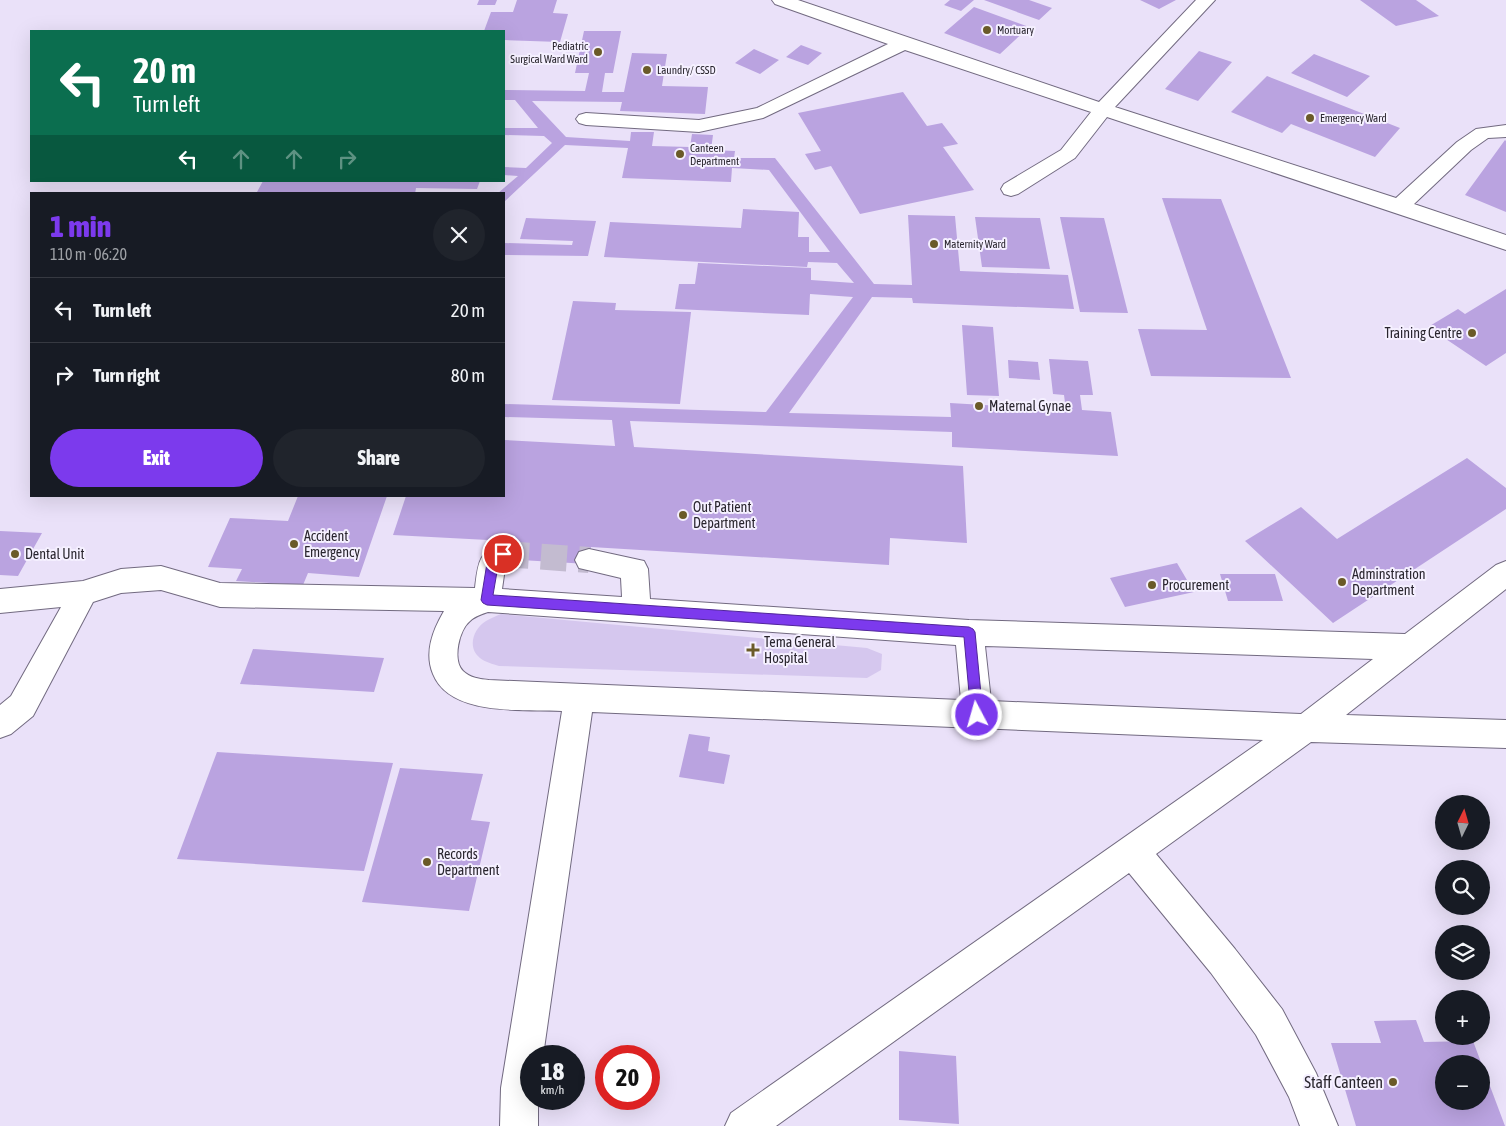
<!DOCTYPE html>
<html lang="en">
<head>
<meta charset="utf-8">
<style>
	:root { --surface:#171b24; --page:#20242c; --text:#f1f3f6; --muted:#9ea1a6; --line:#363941; --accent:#7c3aed }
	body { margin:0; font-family:"Asap Condensed",sans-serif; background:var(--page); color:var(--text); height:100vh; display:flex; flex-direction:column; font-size:19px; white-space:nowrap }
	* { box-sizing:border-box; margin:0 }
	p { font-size:16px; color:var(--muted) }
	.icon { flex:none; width:28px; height:28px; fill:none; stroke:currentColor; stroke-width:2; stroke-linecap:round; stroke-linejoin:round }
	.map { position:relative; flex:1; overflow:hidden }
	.details { position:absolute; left:30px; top:192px; width:475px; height:305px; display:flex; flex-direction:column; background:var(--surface); border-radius:0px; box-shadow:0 5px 20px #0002 }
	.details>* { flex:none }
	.banner { position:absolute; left:30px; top:30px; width:475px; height:152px; border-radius:0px; box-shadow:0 5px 20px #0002; background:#0b6e4f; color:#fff; overflow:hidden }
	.needle { width:32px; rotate:5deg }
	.buttons { position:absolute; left:1435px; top:795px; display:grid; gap:10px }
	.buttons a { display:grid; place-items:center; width:55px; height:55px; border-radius:50%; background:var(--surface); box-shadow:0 5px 20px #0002; font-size:25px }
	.speed { position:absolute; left:520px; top:1045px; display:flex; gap:10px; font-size:25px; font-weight:700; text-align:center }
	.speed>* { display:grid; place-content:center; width:65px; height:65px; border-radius:50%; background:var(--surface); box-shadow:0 5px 20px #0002; line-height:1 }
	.speed small { font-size:12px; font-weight:400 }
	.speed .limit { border:8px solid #d22; background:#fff; color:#111 }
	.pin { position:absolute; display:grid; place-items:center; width:42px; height:42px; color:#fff; margin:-21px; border:2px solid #fff; border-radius:50%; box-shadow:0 1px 5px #0007 }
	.me { position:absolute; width:55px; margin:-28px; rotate:354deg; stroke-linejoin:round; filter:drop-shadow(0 0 4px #0008) }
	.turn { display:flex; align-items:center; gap:18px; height:105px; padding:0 20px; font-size:22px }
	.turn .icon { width:65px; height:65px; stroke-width:2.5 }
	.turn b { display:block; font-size:35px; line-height:42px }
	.lanes { display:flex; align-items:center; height:48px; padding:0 20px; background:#0003; justify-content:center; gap:25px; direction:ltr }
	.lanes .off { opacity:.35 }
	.round { display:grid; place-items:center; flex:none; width:52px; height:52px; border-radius:26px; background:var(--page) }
	.summary { display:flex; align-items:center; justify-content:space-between; height:85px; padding:0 20px }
	h1 { font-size:30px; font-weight:800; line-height:38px; color:var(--accent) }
	.primary-button { display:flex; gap:10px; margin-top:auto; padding:10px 20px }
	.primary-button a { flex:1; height:58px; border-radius:30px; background:var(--accent); color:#fff; font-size:20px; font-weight:800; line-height:58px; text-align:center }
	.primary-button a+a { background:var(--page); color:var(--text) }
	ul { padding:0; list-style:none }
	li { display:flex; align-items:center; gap:15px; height:65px; padding:0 20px; border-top:1px solid var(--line) }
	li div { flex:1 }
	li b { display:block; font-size:19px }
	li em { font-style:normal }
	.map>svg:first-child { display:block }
</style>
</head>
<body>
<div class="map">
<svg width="1506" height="1126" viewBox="0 0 1506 1126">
	<rect width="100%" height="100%" fill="#eae1f9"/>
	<path fill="#d5c7ee" d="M 501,614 L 867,648 L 882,654 L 881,670 L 867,678 L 499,666 C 493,664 485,662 480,658 C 467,648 473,629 486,621 C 491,618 496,616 501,614 Z"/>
	<path fill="#baa3e0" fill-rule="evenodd" d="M 479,0 L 497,0 L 495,5 L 477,5 Z
		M 517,0 L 557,0 L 553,13 L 568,14 L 560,42 L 504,40 L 504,31 L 484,31 L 491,12 L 513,12 Z
		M 950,0 L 974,0 L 961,11 L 944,5 Z
		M 984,0 L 1029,0 L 1052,8 L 1039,20 Z
		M 1140,0 L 1176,0 L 1159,9 Z
		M 1360,0 L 1416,0 L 1439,16 L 1396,26 Z
		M 974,7 L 1029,27 L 1000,54 L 944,33 Z
		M 584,31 L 621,31 L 613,73 L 605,73 L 602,92 L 624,92 L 632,53 L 667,54 L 662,86 L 708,87 L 705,114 L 620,111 L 622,102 L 532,101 L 566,137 L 630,141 L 631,132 L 654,132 L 652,146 L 690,147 L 692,134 L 713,135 L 711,150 L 735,151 L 734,158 L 775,158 L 874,284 L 912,285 L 908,215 L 955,216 L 960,271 L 1068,275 L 1074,309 L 913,303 L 912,298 L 872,297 L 789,413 L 951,417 L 950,403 L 1066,410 L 1064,395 L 1053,394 L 1049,359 L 1088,361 L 1093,395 L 1080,395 L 1082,410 L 1111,412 L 1118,456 L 952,447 L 952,432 L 630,421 L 634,447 L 963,466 L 967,543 L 890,538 L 889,565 L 591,547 L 588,564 L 502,559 L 507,541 L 393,535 L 406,496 L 504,496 L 504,440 L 615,446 L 612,420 L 504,417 L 504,404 L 766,412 L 853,297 L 810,294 L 809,315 L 675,309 L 679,284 L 695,284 L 698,263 L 811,268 L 811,280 L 854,283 L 837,263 L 808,262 L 807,267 L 604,257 L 610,222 L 741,228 L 743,209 L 799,212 L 798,237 L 809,237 L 809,252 L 830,252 L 769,170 L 732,168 L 731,182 L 622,178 L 628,148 L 565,145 L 504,202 L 504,194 L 497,194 L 518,176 L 504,175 L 504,167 L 526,168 L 552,143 L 544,136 L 504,135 L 504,128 L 538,128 L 515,100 L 504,100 L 504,90 L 585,91 L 589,73 L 575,73 Z
		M 801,45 L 822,53 L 808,65 L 786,57 Z
		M 754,49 L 779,60 L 760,74 L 735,63 Z
		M 1199,51 L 1232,62 L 1198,101 L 1165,89 Z
		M 1314,54 L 1370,76 L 1347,97 L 1291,73 Z
		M 1267,76 L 1400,128 L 1375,157 L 1291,124 L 1282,133 L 1231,112 Z
		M 903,92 L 927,126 L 942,123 L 958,144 L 943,147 L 974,190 L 860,214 L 831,166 L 815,170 L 805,154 L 821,151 L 798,113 Z
		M 1505,140 L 1506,141 L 1506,212 L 1465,195 Z
		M 263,181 L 480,181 L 477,189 L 416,188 L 415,194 L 257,192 Z
		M 1162,198 L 1221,199 L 1291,378 L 1151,376 L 1138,329 L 1207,330 Z
		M 975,217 L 1040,218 L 1050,269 L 982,267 Z
		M 1060,217 L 1104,218 L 1128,313 L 1080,312 Z
		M 526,218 L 596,221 L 588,256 L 504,255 L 504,243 L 572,245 L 573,241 L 520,239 Z
		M 1506,289 L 1506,353 L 1486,366 L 1428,327 L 1458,309 L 1465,314 Z
		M 573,301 L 616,303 L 615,310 L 691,312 L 680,404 L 552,400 Z
		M 962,325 L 993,327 L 999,396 L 967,395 Z
		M 1008,360 L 1038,362 L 1040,380 L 1009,378 Z
		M 1467,458 L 1506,488 L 1506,509 L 1333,623 L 1245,541 L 1301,507 L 1337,539 Z
		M 298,496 L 387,496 L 359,577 L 308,573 L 303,585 L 236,581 L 242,569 L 208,567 L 230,518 L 288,521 Z
		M 0,531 L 42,533 L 18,576 L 0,575 Z
		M 1177,563 L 1194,592 L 1125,607 L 1110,578 Z
		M 1220,574 L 1275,574 L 1283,601 L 1228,601 Z
		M 253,649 L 384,658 L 374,692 L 240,684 Z
		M 689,734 L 710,737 L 708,751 L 730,755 L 724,784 L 679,777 Z
		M 217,752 L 393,763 L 364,871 L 177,859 Z
		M 400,768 L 483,774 L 471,820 L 490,822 L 469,911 L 362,902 Z
		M 1416,1020 L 1424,1042 L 1473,1041 L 1505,1126 L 1356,1126 L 1331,1043 L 1381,1043 L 1374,1021 ZM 1444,1064 L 1481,1064 L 1481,1101 L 1444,1101 Z
		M 899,1051 L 956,1056 L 959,1124 L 899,1120 Z"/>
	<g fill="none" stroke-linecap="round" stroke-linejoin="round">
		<path stroke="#c3bbd0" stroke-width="26" stroke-dasharray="26 12" stroke-linecap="butt" d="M 503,554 L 589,560"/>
		<defs>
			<path id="minor" d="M 772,0 L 798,0 L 1099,102 L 1196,0 L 1215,0 L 1115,107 L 1396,198 L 1457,142 L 1476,129 L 1506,125 L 1506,137 L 1488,138 L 1471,150 L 1414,204 L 1506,235 L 1506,250 L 1107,117 L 1075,158 L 1018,194 L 1011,196 L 1004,194 L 1001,189 L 1004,184 L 1061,150 L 1091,112 L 905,50 L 763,118 L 699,132 L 586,125 L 579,123 L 576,119 L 579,115 L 586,113 L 699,120 L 757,108 L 888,44 L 775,4 Z
				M 503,543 L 513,546 L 517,554 L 513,562 L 505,568 L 502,589 L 622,597 L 621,578 L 579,568 L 575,560 L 579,552 L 589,549 L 644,561 L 648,569 L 650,599 L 969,620 L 1405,634 L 1496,565 L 1506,561 L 1506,589 L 1346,715 L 1506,720 L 1506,748 L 1311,742 L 1156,854 L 1235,949 L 1282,1009 L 1316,1073 L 1338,1126 L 1300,1126 L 1289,1097 L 1256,1035 L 1211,973 L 1129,873 L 776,1126 L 725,1126 L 731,1113 L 1263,740 L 592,712 L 543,1056 L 531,1056 L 531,1099 L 538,1099 L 538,1126 L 500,1126 L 501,1088 L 562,711 C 524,709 450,717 433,674 C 424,652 433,630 444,611 L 220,607 L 161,590 L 121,593 L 93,602 L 33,716 L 11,734 L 0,738 L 0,705 L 11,696 L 61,607 L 0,613 L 0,589 L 83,581 L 121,569 L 161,566 L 220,583 L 475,588 C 478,564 478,551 503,543 ZM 488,612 L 956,645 L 961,700 L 489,680 C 480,679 470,678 463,671 C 452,660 459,630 470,621 C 475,616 482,614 488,612 ZM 985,646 L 1373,659 L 1301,714 L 991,701 Z"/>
		</defs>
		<use href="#minor" stroke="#726a80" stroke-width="2"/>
		<use href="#minor" fill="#fff" fill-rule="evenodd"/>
	</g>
	<path fill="#7c3aed" stroke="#51269a" d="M 503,550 L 507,551 L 509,554 L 498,566 L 493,595 L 969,627 L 973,629 L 975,632 L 983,715 L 981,719 L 977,721 L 972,719 L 971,715 L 964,637 L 487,605 L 483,603 L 481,600 L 487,563 L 488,560 Z"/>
	<g fill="#6a5a28" stroke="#f5f0ff" stroke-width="2">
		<circle cx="987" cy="30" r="5"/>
		<circle cx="598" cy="52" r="5"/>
		<circle cx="647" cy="70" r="5"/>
		<circle cx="1310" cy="118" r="5"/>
		<circle cx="680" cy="154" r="5"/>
		<circle cx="934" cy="244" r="5"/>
		<circle cx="1472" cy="333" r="5"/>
		<circle cx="979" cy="406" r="5"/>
		<circle cx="683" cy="515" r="5"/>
		<circle cx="294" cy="544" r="5"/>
		<circle cx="15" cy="554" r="5"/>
		<circle cx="1342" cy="582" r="5"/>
		<circle cx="1152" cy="585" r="5"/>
		<path d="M750.5 642.5h5v5h5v5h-5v5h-5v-5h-5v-5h5z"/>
		<circle cx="427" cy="862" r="5"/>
		<circle cx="1393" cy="1082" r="5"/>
	</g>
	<g text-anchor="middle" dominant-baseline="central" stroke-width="4" stroke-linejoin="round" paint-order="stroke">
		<g font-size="11" fill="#29252e" stroke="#f5f0ff" text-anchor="start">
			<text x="997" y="30">Mortuary</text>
			<text x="588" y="46" text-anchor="end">Pediatric<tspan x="588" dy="13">Surgical Ward Ward</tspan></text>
			<text x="657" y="70">Laundry/ CSSD</text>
			<text x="1320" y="118">Emergency Ward</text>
			<text x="690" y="148">Canteen<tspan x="690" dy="13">Department</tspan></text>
			<text x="944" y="244">Maternity Ward</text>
		</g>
		<g font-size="14" fill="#29252e" stroke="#f5f0ff" text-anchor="start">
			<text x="1462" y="333" text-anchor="end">Training Centre</text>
			<text x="989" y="406">Maternal Gynae</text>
			<text x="693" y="507">Out Patient<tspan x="693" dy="16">Department</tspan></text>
			<text x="304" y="536">Accident<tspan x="304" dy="16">Emergency</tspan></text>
			<text x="25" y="554">Dental Unit</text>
			<text x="1352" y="574">Adminstration<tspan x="1352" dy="16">Department</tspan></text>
			<text x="1162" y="585">Procurement</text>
			<text x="764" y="642">Tema General<tspan x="764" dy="16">Hospital</tspan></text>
			<text x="437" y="854">Records<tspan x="437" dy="16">Department</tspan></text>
		</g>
		<g font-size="16" fill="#29252e" stroke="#f5f0ff" text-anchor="end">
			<text x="1383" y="1082">Staff Canteen</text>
		</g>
	</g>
</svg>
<div class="buttons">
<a><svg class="needle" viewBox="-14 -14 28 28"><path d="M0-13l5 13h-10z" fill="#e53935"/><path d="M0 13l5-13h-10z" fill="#9ea1a6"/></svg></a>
<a><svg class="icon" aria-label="search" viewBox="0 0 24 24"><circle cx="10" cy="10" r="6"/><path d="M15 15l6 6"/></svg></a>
<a><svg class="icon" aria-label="layers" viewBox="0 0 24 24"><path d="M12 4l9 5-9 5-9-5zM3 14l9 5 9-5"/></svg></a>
<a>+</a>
<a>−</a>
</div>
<div class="speed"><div>18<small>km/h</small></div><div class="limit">20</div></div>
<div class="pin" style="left:503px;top:554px;background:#d93025"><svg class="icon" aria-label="arrive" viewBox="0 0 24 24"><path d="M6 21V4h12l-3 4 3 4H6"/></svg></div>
<svg class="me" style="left:977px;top:715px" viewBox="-20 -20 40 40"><circle r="17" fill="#7c3aed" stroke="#fff" stroke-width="3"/><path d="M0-11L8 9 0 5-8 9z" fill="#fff"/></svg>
<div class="banner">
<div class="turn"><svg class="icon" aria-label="left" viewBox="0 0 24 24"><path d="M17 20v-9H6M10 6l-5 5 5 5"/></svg><div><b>20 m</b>Turn left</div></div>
<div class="lanes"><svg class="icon" aria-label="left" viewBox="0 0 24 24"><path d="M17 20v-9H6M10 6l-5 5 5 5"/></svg><svg class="icon off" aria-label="ahead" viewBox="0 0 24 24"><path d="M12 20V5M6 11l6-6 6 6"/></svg><svg class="icon off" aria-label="ahead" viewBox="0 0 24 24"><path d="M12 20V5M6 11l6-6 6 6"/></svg><svg class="icon off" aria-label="right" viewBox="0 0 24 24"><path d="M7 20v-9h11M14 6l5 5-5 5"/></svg></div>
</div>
<section class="details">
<div class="summary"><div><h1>1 min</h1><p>110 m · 06:20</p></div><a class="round"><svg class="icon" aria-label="close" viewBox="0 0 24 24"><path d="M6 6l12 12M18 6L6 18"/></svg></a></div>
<ul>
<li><svg class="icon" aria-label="left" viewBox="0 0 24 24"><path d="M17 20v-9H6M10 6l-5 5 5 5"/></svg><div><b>Turn left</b></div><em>20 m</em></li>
<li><svg class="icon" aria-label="right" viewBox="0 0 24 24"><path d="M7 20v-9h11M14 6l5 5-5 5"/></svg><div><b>Turn right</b></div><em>80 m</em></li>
</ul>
<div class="primary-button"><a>Exit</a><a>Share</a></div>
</section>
</div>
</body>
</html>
